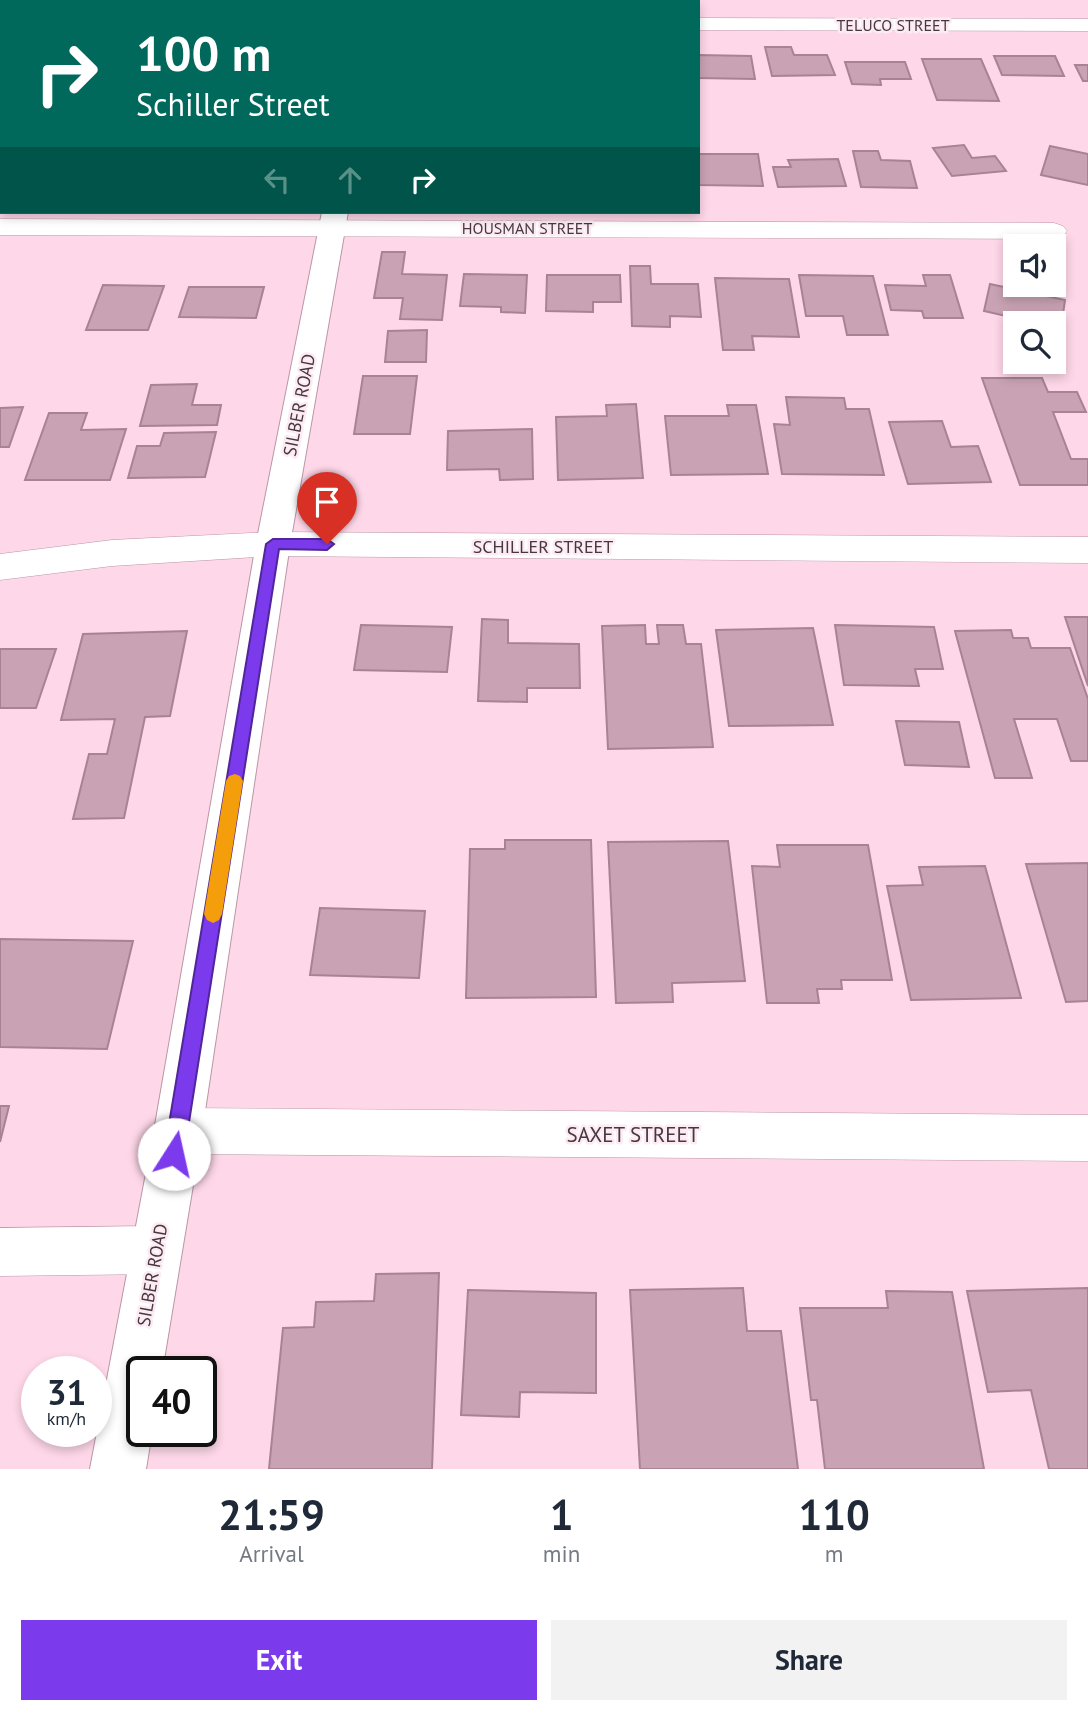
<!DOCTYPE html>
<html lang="en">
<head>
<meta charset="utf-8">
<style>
	:root { --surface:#fff; --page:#f2f2f3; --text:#1f2937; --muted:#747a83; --accent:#7c3aed }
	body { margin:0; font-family:"PT Sans",sans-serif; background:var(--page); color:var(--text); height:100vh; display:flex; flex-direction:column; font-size:26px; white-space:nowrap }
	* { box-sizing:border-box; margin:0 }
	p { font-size:23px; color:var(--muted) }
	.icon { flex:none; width:38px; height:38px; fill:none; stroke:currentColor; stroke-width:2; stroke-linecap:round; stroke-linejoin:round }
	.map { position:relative; height:1469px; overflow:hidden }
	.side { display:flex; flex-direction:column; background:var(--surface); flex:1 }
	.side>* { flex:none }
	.hud { position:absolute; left:0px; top:0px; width:700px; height:214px; box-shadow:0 4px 10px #0003; background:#00695c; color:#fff; overflow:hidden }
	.controls { position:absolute; left:1003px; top:234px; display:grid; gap:14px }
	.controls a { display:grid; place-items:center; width:63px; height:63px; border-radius:0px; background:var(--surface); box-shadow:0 4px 10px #0003; font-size:35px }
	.speed { position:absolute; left:21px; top:1356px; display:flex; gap:14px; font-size:35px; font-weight:700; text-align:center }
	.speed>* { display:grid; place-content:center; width:91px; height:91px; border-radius:50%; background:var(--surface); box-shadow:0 4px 10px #0003; line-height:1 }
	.speed small { font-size:18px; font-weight:400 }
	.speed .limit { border:4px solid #111; border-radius:10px; background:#fff; color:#111 }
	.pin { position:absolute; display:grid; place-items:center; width:60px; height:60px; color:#fff; margin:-72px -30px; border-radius:50% 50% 50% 0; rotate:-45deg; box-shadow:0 0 7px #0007 }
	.pin .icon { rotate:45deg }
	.me { position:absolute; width:77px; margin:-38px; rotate:10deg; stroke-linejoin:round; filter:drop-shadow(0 0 5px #0008) }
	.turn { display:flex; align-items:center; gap:24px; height:147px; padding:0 21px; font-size:32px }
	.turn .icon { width:91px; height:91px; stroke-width:2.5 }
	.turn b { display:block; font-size:49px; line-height:60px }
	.lanes { display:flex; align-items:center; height:66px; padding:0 21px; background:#0003; justify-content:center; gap:35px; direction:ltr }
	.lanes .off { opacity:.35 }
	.eta { display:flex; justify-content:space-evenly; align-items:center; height:119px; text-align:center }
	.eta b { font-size:42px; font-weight:600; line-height:49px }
	.action { display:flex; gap:14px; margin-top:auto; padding:14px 21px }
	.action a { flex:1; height:80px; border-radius:0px; background:var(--accent); color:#fff; font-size:28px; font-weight:600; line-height:80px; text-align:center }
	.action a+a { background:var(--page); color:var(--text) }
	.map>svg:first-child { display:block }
</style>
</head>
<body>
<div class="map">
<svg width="1088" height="1469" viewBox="0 0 1088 1469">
	<rect width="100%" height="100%" fill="#fed7e8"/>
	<path fill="#c9a3b4" stroke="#a78393" stroke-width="2" d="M 765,47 L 791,47 L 794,55 L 827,55 L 835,75 L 772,76 Z
		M 698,55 L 751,56 L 755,79 L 698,78 Z
		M 994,56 L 1055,56 L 1064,76 L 1002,75 Z
		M 922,59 L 981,59 L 999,101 L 937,100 Z
		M 845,62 L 905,62 L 911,79 L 880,79 L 881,85 L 852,84 Z
		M 1075,65 L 1088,65 L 1088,81 L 1083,81 Z
		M 964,145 L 972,158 L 995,156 L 1006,171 L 952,176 L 933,148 Z
		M 1050,146 L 1088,154 L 1088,185 L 1041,175 Z
		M 853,151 L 878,151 L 881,160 L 910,161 L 917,188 L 861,187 Z
		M 698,154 L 758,154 L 763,186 L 699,185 Z
		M 838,159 L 846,186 L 778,187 L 773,167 L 791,167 L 788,160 Z
		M 382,252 L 405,252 L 402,274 L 447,275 L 442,320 L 400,319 L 403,298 L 374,298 Z
		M 630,266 L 650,266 L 651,284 L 698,284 L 701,317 L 670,316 L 670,327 L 632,326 Z
		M 464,274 L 527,275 L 525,313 L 501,312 L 501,307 L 460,306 Z
		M 547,275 L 620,275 L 621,302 L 593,302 L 593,312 L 546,311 Z
		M 799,275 L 873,276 L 888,335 L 847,335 L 843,316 L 806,316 Z
		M 923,275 L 950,275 L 963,318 L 924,318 L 922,311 L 891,310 L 885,285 L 926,286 Z
		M 715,278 L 789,279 L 799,337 L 752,336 L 754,350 L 723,350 Z
		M 990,284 L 1065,300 L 1061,328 L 1054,326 L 1054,324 L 1041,324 L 984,311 Z
		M 103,285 L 164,286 L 148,330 L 86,330 Z
		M 189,287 L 264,287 L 256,318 L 179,317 Z
		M 427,330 L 426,362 L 385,362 L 388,331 Z
		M 363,376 L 417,376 L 410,434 L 354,434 Z
		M 982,378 L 1042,378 L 1048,392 L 1077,392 L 1086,412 L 1053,412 L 1071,459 L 1088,459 L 1088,485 L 1020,485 Z
		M 197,384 L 192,405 L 221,405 L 217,425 L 140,426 L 151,385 Z
		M 786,397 L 844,398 L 846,409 L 869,409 L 884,475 L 782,474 L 774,424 L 790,425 Z
		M 636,404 L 643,478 L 558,480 L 556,417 L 607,416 L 606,405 Z
		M 727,405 L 756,405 L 768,474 L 671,475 L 665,416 L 729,416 Z
		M 23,407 L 9,447 L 0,447 L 0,408 Z
		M 49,413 L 87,413 L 81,430 L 126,429 L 110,480 L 25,480 Z
		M 942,421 L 951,447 L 978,446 L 991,482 L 908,484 L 889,422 Z
		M 532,429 L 533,479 L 500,480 L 499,469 L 447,470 L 448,431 Z
		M 216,432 L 205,477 L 128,478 L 137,446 L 160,446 L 164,433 Z
		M 1065,617 L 1088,617 L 1088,686 Z
		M 482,619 L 508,620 L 508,643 L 579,644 L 580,688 L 527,688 L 527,702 L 478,701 Z
		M 361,625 L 452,627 L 447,672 L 354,670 Z
		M 645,625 L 646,644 L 659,644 L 657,625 L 683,625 L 686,644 L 701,644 L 713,747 L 608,749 L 602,626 Z
		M 835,625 L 934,627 L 943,669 L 915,669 L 919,686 L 844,685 Z
		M 813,628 L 833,725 L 729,726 L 716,630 Z
		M 1011,630 L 1013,638 L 1028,638 L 1031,648 L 1070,648 L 1088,699 L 1088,761 L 1071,761 L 1057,719 L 1014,719 L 1032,778 L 995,778 L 955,631 Z
		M 187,631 L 170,716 L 145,717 L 124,818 L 73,819 L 89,754 L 107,754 L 115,719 L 61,720 L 83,634 Z
		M 0,649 L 56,649 L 36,708 L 0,708 Z
		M 896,721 L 959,722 L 969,767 L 905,765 Z
		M 505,840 L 591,840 L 596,997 L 466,998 L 470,849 L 505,849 Z
		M 728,841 L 745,981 L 672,983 L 673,1002 L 616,1003 L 608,842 Z
		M 777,845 L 868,845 L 892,980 L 841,980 L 842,989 L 817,989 L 819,1003 L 767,1003 L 752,866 L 780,867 Z
		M 1088,863 L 1088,1001 L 1066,1002 L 1026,864 Z
		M 985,866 L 1021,998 L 911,1000 L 887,886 L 923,885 L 919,867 Z
		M 320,908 L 425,911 L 419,978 L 310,975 Z
		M 0,939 L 133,941 L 107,1049 L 0,1047 Z
		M 0,1106 L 9,1106 L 0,1142 Z
		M 439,1273 L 432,1469 L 269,1469 L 283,1328 L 314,1327 L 316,1302 L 374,1301 L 376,1274 Z
		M 743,1288 L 747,1331 L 781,1331 L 798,1469 L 640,1469 L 630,1290 Z
		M 1088,1288 L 1088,1469 L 1049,1469 L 1031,1390 L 988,1392 L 967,1291 Z
		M 468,1290 L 596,1293 L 596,1393 L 520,1392 L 519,1417 L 461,1415 Z
		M 886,1291 L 952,1292 L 984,1469 L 825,1469 L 817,1400 L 811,1400 L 800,1308 L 888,1308 Z"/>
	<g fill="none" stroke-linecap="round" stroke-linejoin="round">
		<defs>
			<path id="service" d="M 82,0 L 92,0 L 92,2 L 82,2 Z"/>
			<path id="minor" d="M 698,18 L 1088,19 L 1088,31 L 698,30 Z
				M 0,219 L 1054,223 L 1063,226 L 1067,231 L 1063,236 L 1054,239 L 0,235 Z
				M 273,532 L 1088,537 L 1088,563 L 273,556 L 112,566 L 0,580 L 0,554 L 112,540 Z
				M 178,1108 L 1088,1115 L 1088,1161 L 178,1154 L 162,1147 L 155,1131 L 162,1115 Z
				M 156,1226 L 173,1233 L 180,1250 L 173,1267 L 156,1274 L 0,1276 L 0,1228 Z"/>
			<path id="tertiary" d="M 360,0 L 382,0 L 382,2 L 360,2 Z
				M 322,212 L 348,212 L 290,544 L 202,1131 L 162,1372 L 142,1372 L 142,1432 L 152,1432 L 146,1469 L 90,1469 L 154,1131 L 256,544 Z"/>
		</defs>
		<use href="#service" stroke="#bb96a7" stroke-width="2"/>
		<use href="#minor" stroke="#bb96a7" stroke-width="1"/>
		<use href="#tertiary" stroke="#bb96a7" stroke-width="2"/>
		<use href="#service" fill="#fff" fill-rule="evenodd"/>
		<use href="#minor" fill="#fff" fill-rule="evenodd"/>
		<use href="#tertiary" fill="#fff" fill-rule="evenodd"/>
	</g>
	<path fill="#7c3aed" stroke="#51269a" stroke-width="2" d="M 273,539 L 327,539 L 334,544 L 327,550 L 279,549 L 184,1154 L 181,1162 L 174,1164 L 167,1162 L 164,1154 L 266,544 Z"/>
	<path fill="#f59e0b" d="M 235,774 L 240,776 L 243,781 L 222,914 L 219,920 L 213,923 L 207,920 L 204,914 L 226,781 L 229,776 Z"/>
	<g text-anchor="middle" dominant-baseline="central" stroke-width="5" stroke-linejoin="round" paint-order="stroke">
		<g font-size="16" fill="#47383f" stroke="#fcebf2">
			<text x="893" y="25">TELUCO STREET</text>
			<text x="527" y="228">HOUSMAN STREET</text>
		</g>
		<g font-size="18" fill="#47383f" stroke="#fcebf2">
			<text transform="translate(299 405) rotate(-79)">SILBER ROAD</text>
			<text x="543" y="546">SCHILLER STREET</text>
			<text transform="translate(152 1275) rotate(-80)">SILBER ROAD</text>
		</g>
		<g font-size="21" fill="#47383f" stroke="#fcebf2">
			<text x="633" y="1134">SAXET STREET</text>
		</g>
	</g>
</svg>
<div class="controls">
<a><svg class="icon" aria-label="sound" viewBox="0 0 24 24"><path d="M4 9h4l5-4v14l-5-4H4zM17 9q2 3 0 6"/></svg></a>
<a><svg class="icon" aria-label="search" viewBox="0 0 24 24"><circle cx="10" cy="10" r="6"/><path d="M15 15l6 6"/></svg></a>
</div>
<div class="speed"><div>31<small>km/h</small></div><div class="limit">40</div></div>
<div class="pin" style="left:327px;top:544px;background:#d93025"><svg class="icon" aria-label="arrive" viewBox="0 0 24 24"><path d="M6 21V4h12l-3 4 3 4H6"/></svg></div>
<svg class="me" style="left:174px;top:1154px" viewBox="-20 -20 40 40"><circle r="19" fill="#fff"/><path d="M0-13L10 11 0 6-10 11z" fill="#7c3aed"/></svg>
<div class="hud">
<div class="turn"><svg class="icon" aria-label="right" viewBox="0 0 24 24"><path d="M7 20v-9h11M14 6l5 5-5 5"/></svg><div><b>100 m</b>Schiller Street</div></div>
<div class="lanes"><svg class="icon off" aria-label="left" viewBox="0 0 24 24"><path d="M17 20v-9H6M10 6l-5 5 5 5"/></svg><svg class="icon off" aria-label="ahead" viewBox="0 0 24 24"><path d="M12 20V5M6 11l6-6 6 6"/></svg><svg class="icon" aria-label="right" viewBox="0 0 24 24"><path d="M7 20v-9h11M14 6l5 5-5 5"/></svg></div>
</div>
</div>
<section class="side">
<div class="eta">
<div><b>21:59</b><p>Arrival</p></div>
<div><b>1</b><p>min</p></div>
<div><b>110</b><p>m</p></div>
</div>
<div class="action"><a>Exit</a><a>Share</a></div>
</section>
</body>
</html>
